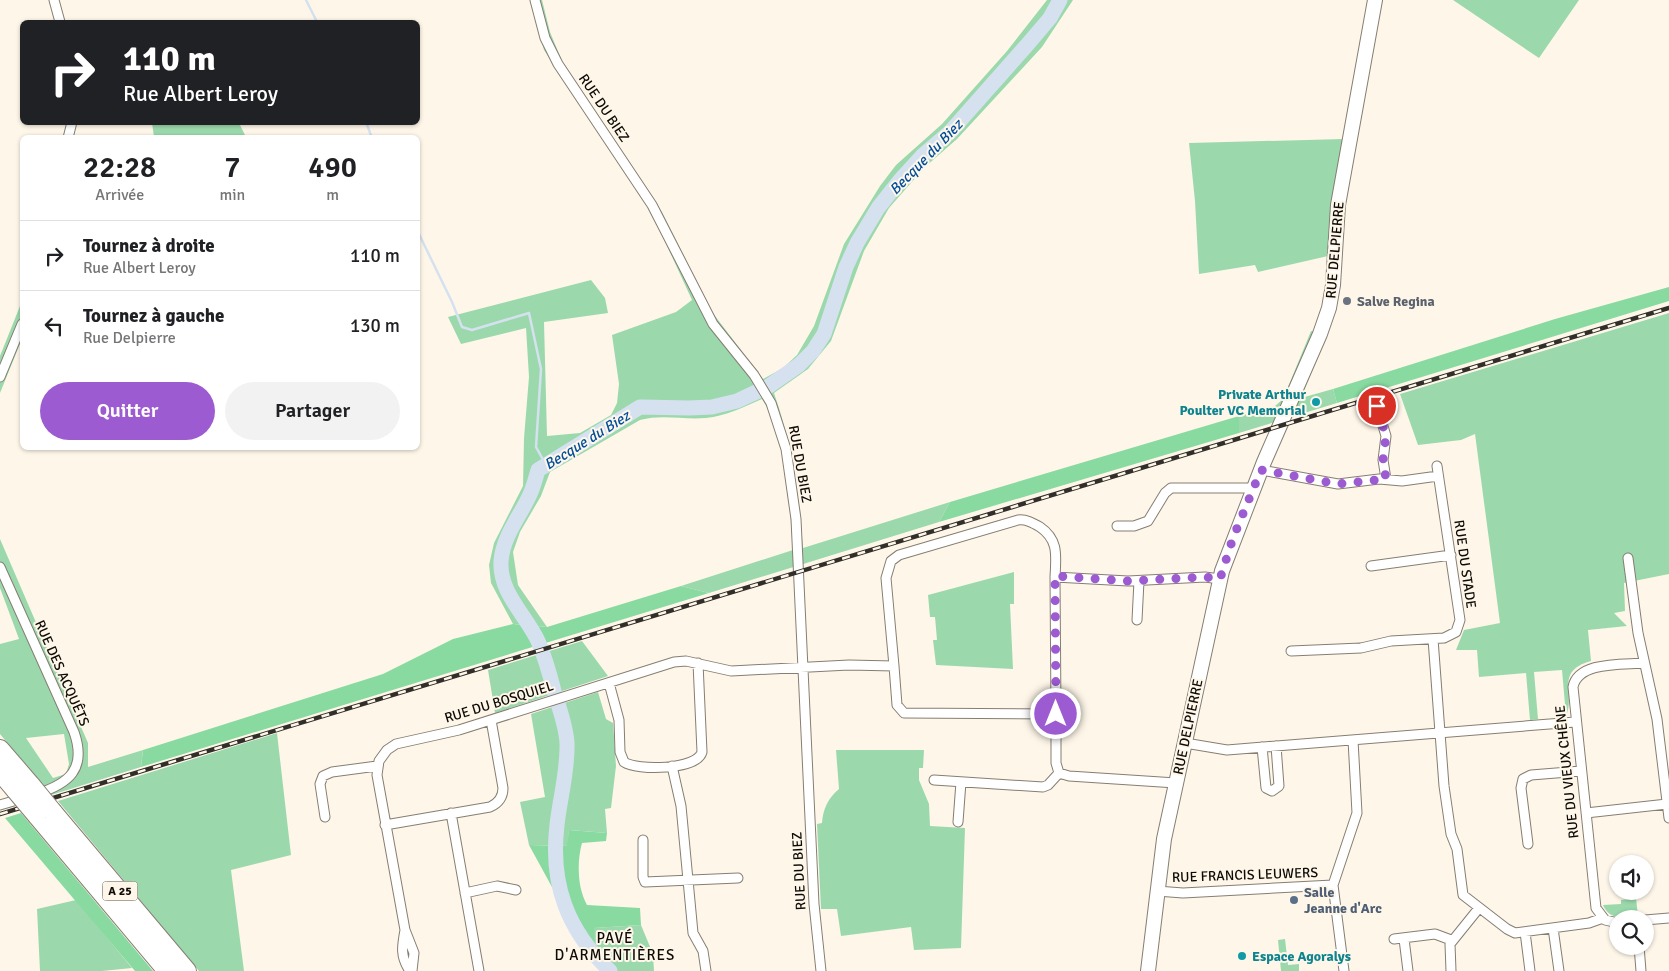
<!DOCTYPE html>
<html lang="fr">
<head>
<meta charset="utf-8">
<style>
	:root { --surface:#fff; --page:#f2f2f2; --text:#202124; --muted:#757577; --line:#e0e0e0; --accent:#9d5bd1 }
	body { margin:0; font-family:Signika,sans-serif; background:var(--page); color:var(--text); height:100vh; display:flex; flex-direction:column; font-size:19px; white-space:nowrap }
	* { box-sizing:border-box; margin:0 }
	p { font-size:16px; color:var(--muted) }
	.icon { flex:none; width:28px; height:28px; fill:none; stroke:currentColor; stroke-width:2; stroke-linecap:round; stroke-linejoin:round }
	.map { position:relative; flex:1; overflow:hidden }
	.details { position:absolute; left:20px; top:135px; width:400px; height:315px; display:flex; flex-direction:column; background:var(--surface); border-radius:8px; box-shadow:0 1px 4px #0004 }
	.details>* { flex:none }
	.hud { position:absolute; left:20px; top:20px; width:400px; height:105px; border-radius:8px; box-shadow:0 1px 4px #0004; background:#202124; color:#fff; overflow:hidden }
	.buttons { position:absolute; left:1609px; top:855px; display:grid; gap:10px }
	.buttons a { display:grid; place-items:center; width:45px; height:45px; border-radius:50%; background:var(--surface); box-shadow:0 1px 4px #0004; font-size:25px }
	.pin { position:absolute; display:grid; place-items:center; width:42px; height:42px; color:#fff; margin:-21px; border:2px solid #fff; border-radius:50%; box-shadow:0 1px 5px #0007 }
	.me { position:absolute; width:55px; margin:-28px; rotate:0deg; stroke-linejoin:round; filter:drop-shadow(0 0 4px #0008) }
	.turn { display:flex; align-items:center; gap:18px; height:105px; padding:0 20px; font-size:22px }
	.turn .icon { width:65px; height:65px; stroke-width:2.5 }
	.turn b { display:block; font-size:35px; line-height:42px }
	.eta { display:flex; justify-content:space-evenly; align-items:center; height:85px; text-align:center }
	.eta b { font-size:30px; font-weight:600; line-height:35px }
	.primary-button { display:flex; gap:10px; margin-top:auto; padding:10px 20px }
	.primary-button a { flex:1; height:58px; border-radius:30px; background:var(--accent); color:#fff; font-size:20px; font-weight:600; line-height:58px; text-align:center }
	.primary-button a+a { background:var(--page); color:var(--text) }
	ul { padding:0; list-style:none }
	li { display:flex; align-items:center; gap:15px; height:70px; padding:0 20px; border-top:1px solid var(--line) }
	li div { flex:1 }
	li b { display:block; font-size:19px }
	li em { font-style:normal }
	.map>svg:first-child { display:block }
</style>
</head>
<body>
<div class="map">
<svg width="1669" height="971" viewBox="0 0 1669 971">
	<rect width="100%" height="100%" fill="#fef7e9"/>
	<path fill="#9bd9ac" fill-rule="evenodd" d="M 530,0 L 542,0 L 550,32 L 562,61 L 662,212 L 712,312 L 763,379 L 783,368 L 797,355 L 814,326 L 844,244 L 880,186 L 896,165 L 942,124 L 1007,51 L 1047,0 L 1073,0 L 1042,47 L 957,139 L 925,167 L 889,208 L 864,251 L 831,341 L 808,369 L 774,393 C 792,444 799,495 803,548 L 950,502 L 939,522 L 709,593 L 681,586 L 793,550 C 789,502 788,440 762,399 C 744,407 726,416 706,418 C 683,420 663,414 640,420 L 550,472 L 541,496 L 520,532 L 513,552 L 518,585 L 547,627 L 513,624 L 491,583 L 489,565 L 494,543 L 523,486 L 524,438 L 529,377 L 526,328 L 461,344 L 448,317 L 591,280 L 605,298 L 608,313 L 544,322 L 547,436 L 580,433 L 611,415 L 617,403 L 619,384 L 612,335 L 676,312 L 692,300 L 650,209 L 544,50 Z
		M 1453,0 L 1579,0 L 1539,58 Z
		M 1361,49 L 1343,199 L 1342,258 L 1328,256 L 1258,272 L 1255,265 L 1199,274 L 1195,201 L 1189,143 L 1343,139 Z
		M 152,123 L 239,123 L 246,137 L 154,137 Z
		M 22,301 L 22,339 L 0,393 L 0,356 Z
		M 1669,313 L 1669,574 L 1624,583 L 1625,611 L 1614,613 L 1627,626 L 1588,630 L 1591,661 C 1554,671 1576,694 1566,716 L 1562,670 L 1534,672 L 1538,719 L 1530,720 L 1526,673 L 1479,677 L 1477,650 L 1456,650 L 1464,630 L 1500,623 L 1475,434 L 1461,440 L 1418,445 L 1400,394 Z
		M 1311,331 L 1326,337 L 1301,398 L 1333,389 L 1337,403 L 1239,433 L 1239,416 L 1275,406 L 1283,399 Z
		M 0,539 L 88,743 L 88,767 L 143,750 L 141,767 L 51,795 L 0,734 L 0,644 L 19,639 L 0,588 ZM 64,734 L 69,764 L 66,774 L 53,778 L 26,738 Z
		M 1014,572 L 1014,604 L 1010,604 L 1013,669 L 936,665 L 933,640 L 937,640 L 935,617 L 930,617 L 928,595 Z
		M 582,641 L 608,676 L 495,713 L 488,670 Z
		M 598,692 L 606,719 L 613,723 L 616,766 L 611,808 L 605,809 L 607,833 L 569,830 L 568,846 L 529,845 L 520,802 L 545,797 L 531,714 Z
		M 277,733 L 291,855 L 231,870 L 244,971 L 199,971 L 58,801 Z
		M 836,750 L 924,750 L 923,768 L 919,768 L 919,780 L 929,804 L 930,826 L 965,828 L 961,948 L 914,950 L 911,927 L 841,936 L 837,909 L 821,909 L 817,824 L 822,823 C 823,809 828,798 839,789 Z
		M 1636,898 L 1638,916 C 1623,917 1610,921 1603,905 L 1621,904 L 1621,900 Z
		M 76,900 L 132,968 L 102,971 L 40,971 L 37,909 Z
		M 641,925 L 653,954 L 654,971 L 604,971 L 596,963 L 593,928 Z
		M 1285,939 L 1288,965 L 1299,964 L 1299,971 L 1281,971 L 1278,940 Z"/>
	<path fill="#88daa0" d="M 1669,287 L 1669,301 L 1337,403 L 1333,389 L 1555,319 Z
		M 1239,416 L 1239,433 L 939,522 L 950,502 Z
		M 681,586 L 709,593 L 141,767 L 143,750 L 383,674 L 453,639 L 513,624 L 547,627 Z
		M 21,813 L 153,971 L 135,971 L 5,818 Z
		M 569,830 L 607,833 L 606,841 L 582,843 C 577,861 577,887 587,905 L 640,908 L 641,925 L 594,928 L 596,963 L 587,951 L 529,845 L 567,846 Z"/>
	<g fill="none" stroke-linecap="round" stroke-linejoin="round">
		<path stroke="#d6e1f0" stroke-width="2.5" d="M 306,0 L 317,22
			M 366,122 L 372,138
			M 418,232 L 452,302 L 462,327 L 472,330 L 529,313 L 541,369 L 536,447 L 546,465"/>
		<path stroke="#d6e1f0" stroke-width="15" d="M 610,971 C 567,930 550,884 557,825 C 560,798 568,770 567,743 C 566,725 559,708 554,691 C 550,675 545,657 538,641 C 525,614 499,592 501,561 C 503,535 522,514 531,492 C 534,485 536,477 538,470 L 640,407 L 689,408 L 712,407 L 737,401 L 769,386 L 799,365 L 813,351 L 824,334 L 846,267 L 857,243 L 878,208 L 901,179 L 922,156 L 950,132 L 1027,45 L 1050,18 L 1060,0"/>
		<defs>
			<path id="street" d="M 54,0 L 60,22
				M 535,0 L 545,38 L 558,64 L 652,205 L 713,324 L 754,375 L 771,403 L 786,449 L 796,519 L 814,904 L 821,971
				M 68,138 L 72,122
				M 0,377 L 22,324
				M 1377,406 L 1386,436 L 1383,460 L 1386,479
				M 1261,470 L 1338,484 L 1379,479 L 1402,481 L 1438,476
				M 1117,526 L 1134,526 L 1148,521 L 1165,493 L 1171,488 L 1254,488
				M 1628,558 L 1638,633 L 1657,719 L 1669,818
				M 1371,566 L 1451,555
				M 0,567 L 74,732 C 87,769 69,784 36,794
				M 1137,620 L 1139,581
				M 1433,639 L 1444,786 L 1451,834 L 1457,849 L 1463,895 L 1507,929 L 1515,933 L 1589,923 L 1603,918
				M 1291,651 L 1361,648 L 1391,641 L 1444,638 L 1456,632 L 1460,620 L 1437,466
				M 894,666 L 886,578 L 891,561 L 899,555 L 1018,520 C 1026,519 1033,523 1040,527 C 1059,540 1056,556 1055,577 L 1128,581 L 1205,577 L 1220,579
				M 609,683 L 619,720 L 620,752 L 624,762 C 637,771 697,770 702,752 L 698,663
				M 1056,714 L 1056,763 L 1059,773
				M 1185,743 L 1227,750 L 1575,722
				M 1262,747 L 1266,788 L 1272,791 L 1279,786 L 1276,746
				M 672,766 L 681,806 L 693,933 L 703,951 L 706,971
				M 934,780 L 1043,787 L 1048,785 L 1059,773 L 1069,776 L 1176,783
				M 0,805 L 24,798
				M 451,813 L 479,971
				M 1586,813 L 1667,804
				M 325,817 L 320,784 L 323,776 L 332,772 L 377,766
				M 958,822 L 961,782
				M 385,825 L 490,807 C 499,803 503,797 503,788 L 491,720
				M 643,840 L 643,877 L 645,882 L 738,878
				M 1528,844 L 1521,788 L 1523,779 L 1531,775 L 1581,771
				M 1157,891 L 1183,893 L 1333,885
				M 465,893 L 497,886 L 516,890
				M 1645,920 L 1669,918
				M 1618,923 L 1605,920 L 1596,908 L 1573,687 C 1578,661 1623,665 1644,663
				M 1553,928 L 1559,971
				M 405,930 C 402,946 400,957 410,971
				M 1525,932 L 1530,971
				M 1394,939 L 1435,934 L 1451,940
				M 1404,939 L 1408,971
				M 1639,946 L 1641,971
				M 412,971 L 414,953 L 405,930 L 377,775 L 379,761 L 387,750 L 396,744 L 459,730 L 674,662 L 686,661 L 731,671 L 849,665 L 894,666 L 897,705 L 904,713 L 1056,714 L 1055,577
				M 1344,971 L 1333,885 L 1357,813 L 1353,740
				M 1451,971 L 1450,944 L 1479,908"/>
			<path id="secondary" d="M 1148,971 L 1164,839 L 1222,571 L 1264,462 L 1320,334 L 1329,308 L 1333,285 L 1338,205 L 1375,0"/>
			<path id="highway" d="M 0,749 L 31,785
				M 0,772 L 16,791
				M 53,812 L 187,971
				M 37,816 L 167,971"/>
		</defs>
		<use href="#street" stroke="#857e72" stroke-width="11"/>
		<use href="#secondary" stroke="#857e72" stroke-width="16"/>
		<use href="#highway" stroke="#857e72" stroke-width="20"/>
		<use href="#street" stroke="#fff" stroke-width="9"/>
		<use href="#secondary" stroke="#fff" stroke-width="14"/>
		<use href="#highway" stroke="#fff" stroke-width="18"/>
		<defs>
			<path id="rail" d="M 0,814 L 1669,308"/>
		</defs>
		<use href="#rail" stroke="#322e29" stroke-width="4.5"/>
		<use href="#rail" stroke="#fef7e9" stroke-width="2.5" stroke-dasharray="8" stroke-linecap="butt"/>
		<defs>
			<path id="highway-bridge" d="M 31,785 L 53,812
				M 16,791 L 37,816"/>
		</defs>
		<use href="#highway-bridge" stroke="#857e72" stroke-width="20" stroke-linecap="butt"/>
		<use href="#highway-bridge" stroke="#fff" stroke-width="18"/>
	</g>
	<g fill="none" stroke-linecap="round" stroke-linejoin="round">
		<path stroke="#9d5bd1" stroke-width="9" stroke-dasharray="0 16.2" d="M 1056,714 L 1055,576 L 1128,581 L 1205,577 L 1220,579 L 1233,538 L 1261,470 L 1338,484 L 1386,479 L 1383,460 L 1386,436 L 1377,406"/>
	</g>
	<circle fill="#6b7280" stroke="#fef7e9" stroke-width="2" cx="1347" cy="301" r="5"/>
	<g fill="#0f9aa8" stroke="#fef7e9" stroke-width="2">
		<circle cx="1316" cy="402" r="5"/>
		<circle cx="1242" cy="956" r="5"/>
	</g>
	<circle fill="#5c6f8a" stroke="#fef7e9" stroke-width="2" cx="1294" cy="900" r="5"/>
	<g text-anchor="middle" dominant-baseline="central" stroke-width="4" stroke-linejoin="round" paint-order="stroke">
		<rect fill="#fef7e9" stroke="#56524b" stroke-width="1" x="102.5" y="881.5" width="35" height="19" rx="4"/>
		<g font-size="12" font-weight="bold" fill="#0e0b07">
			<text x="120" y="891">A 25</text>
		</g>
		<g font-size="14" fill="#0e0b07" stroke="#fef7e9">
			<text transform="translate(604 108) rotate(56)">RUE DU BIEZ</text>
			<text transform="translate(1335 250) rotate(-85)">RUE DELPIERRE</text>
			<text transform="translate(800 464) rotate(80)">RUE DU BIEZ</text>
			<text transform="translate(1465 564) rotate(82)">RUE DU STADE</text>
			<text transform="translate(62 673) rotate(66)">RUE DES ACQUÊTS</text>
			<text transform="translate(499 702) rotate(-17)">RUE DU BOSQUIEL</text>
			<text transform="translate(1188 727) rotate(-78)">RUE DELPIERRE</text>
			<text transform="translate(1567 772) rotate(-96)">RUE DU VIEUX CHÊNE</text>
			<text transform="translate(799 871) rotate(-93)">RUE DU BIEZ</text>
			<text transform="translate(1245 875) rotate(-2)">RUE FRANCIS LEUWERS</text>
		</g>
		<g font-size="14" font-weight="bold" fill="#5b616d" stroke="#fef7e9" text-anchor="start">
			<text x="1357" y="301">Salve Regina</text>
		</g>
		<g font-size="14" font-weight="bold" fill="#0d838f" stroke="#fef7e9" text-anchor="end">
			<text x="1306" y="394">Private Arthur<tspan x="1306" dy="16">Poulter VC Memorial</tspan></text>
			<text x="1252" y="956" text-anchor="start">Espace Agoralys</text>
		</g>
		<g font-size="14" font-weight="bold" fill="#4e5e75" stroke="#fef7e9" text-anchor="start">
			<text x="1304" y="892">Salle<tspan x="1304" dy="16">Jeanne d'Arc</tspan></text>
		</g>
		<g font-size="15" font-style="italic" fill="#004e9d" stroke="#fef7e9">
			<text transform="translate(926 157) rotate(-46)">Becque du Biez</text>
			<text transform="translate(587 440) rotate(-32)">Becque du Biez</text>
		</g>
		<g font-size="15" letter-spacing="1" fill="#0e0b07" stroke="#fef7e9">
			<text x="615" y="938">PAVÉ<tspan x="615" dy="17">D'ARMENTIÈRES</tspan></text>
		</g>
	</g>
</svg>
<div class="buttons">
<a><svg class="icon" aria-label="sound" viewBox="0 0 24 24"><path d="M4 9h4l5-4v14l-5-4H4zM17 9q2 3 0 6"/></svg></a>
<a><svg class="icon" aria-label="search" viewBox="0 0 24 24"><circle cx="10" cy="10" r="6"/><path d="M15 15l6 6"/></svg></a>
</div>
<div class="pin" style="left:1377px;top:406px;background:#d93025"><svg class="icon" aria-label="arrive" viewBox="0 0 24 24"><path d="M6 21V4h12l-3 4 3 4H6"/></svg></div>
<svg class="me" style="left:1056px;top:714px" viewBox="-20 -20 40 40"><circle r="17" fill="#9d5bd1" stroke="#fff" stroke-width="3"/><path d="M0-11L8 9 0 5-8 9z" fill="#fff"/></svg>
<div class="hud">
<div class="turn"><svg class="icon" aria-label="right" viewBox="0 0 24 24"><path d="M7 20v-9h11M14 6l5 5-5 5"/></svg><div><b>110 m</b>Rue Albert Leroy</div></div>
</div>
<section class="details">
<div class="eta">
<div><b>22:28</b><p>Arrivée</p></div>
<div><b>7</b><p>min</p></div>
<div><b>490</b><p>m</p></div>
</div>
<ul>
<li><svg class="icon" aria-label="right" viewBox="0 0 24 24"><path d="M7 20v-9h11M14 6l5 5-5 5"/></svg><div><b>Tournez à droite</b><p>Rue Albert Leroy</p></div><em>110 m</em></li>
<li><svg class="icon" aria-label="left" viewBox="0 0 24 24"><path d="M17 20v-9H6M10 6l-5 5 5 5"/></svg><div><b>Tournez à gauche</b><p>Rue Delpierre</p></div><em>130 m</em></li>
</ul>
<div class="primary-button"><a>Quitter</a><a>Partager</a></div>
</section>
</div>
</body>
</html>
